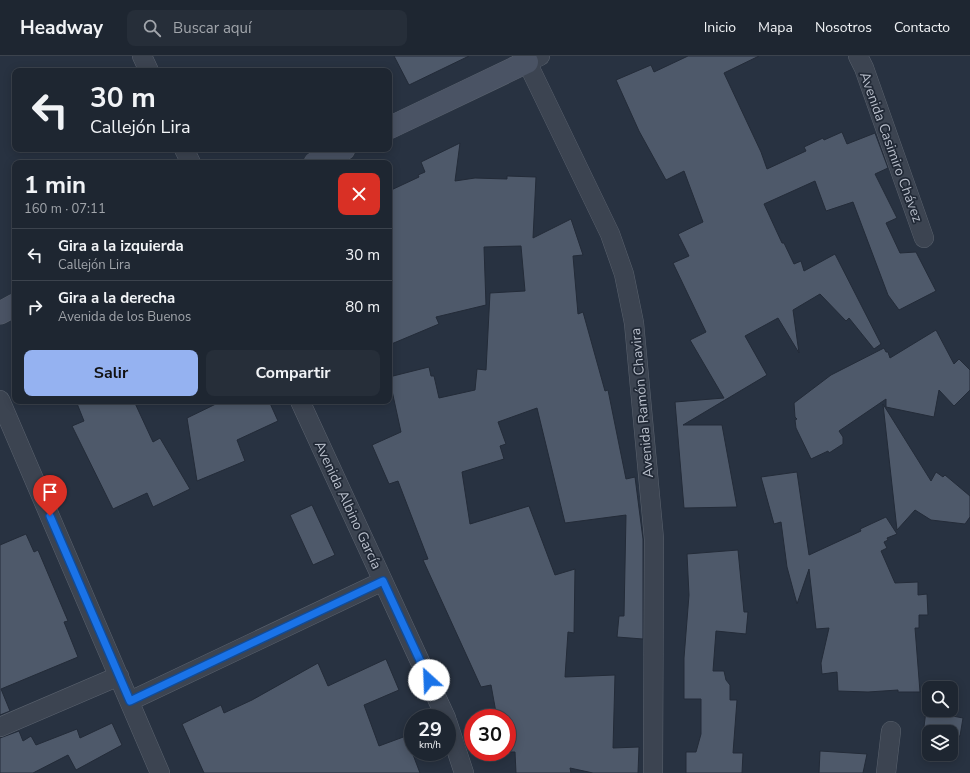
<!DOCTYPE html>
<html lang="es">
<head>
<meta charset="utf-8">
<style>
	:root { --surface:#1e2631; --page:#262e39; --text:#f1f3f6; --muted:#a1a5ab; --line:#3c434d; --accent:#95b2f1 }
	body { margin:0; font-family:"Nunito Sans",sans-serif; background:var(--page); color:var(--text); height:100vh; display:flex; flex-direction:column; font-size:15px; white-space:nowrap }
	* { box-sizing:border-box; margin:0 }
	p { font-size:13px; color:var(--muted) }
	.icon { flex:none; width:22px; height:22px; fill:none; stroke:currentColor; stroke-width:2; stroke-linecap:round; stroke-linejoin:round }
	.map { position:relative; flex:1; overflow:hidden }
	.details { position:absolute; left:12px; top:104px; width:380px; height:244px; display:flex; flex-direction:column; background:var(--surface); border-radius:8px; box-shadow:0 2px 10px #0003,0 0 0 1px var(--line) }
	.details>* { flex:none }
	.guide { position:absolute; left:12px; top:12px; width:380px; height:84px; border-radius:8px; box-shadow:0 2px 10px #0003,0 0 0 1px var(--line); background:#1e2631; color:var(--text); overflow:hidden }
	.tools { position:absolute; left:922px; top:625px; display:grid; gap:8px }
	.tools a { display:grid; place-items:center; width:36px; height:36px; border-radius:8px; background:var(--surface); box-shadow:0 2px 10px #0003,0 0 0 1px var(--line); font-size:20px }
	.speed { position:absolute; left:404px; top:653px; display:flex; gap:8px; font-size:20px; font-weight:700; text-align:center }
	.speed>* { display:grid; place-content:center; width:52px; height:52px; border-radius:50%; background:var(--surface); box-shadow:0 2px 10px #0003,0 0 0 1px var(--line); line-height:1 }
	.speed small { font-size:10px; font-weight:400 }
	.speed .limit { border:6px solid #d22; background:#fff; color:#111 }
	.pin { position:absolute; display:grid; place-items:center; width:34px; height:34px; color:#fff; margin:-41px -17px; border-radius:50% 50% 50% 0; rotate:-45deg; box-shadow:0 0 4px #0007 }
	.pin .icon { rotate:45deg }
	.me { position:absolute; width:44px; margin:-22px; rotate:335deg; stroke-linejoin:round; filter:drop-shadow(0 0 3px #0008) }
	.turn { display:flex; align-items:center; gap:14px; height:84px; padding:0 12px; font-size:18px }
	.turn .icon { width:52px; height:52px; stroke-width:2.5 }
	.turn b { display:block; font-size:28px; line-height:34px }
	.round { display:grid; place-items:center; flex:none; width:42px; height:42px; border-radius:8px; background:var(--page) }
	.summary { display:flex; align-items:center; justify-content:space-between; height:68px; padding:0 12px }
	h1 { font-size:24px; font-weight:700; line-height:30px }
	.cta { display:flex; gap:8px; margin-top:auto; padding:8px 12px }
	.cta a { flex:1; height:46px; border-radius:8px; background:var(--accent); color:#111; font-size:16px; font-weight:700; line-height:46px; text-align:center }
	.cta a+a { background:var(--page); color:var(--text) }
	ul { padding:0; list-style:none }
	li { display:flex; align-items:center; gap:12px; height:52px; padding:0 12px; border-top:1px solid var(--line) }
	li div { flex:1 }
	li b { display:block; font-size:15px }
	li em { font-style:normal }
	header { display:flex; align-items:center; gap:24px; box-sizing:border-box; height:56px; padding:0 20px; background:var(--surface); border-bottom:1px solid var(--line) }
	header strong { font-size:19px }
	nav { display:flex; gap:22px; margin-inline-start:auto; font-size:14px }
	.search { width:280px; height:36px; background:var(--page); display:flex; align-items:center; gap:10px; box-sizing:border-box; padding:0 14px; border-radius:8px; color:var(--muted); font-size:15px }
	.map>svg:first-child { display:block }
</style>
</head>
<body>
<header>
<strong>Headway</strong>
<div class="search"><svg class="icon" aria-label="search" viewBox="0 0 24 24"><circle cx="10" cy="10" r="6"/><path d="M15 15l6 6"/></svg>Buscar aquí</div>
<nav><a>Inicio</a><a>Mapa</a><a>Nosotros</a><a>Contacto</a></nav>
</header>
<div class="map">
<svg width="970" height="717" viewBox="0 0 970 717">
	<rect width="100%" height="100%" fill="#283241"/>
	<path fill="#4e596a" stroke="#232b38" d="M 394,0 L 469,0 L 409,29 Z
		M 688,0 L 759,0 L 724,17 L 761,96 L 767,113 L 806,95 L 804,91 L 823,82 L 824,84 L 842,76 L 847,88 L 875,77 L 888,112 L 875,118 L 897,162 L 886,167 L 900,197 L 916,196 L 936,235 L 899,254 L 888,239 L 853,146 L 826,155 L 815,125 L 764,148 L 782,187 L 784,187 L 794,208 L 801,205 L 804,215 L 835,198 L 881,288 L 874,293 L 849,262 L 846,265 L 820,238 L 793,254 L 799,297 L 778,262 L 745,280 L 767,319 L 683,369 L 722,369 L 737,451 L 684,452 L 675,346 L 724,342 L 690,284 L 706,276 L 673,207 L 689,200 L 678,178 L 703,166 L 684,115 L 666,124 L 639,75 L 616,24 L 651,9 L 654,16 Z
		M 460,87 L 455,125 L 475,122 L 507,123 L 507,120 L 536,121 L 533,182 L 571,163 L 583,199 L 573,200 L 578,258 L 583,256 L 605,335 L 608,334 L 626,423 L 635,421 L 643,483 L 643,583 L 617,581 L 619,560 L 624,560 L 626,459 L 565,467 L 537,352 L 498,366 L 506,388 L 500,390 L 504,403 L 462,416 L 470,468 L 529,450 L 555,519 L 575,513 L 574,577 L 568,576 L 565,621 L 615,619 L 613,692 L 639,691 L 638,717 L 593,717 L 570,712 L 571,717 L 516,717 L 515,696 L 504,696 L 507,696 L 507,662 L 497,662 L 491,629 L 481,631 L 423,504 L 428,503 L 398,425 L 389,428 L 372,389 L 401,376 L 389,321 L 429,311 L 431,320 L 434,320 L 439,342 L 475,334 L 477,313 L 486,314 L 490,237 L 525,235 L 521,190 L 484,191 L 486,249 L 436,261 L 439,268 L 389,289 L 389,135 L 419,121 L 418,119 L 425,116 L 421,106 Z
		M 936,274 L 954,308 L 959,303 L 970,314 L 970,334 L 954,350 L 939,334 L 934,361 L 886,351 L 886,343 L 839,375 L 843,381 L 843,388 L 829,397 L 828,395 L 811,403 L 796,372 L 795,364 L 797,363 L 795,361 L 794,347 L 831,319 L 884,292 L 886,296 L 888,296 L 890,302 Z
		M 76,345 L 134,345 L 153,386 L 160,382 L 190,433 L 153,451 L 147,437 L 113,453 L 72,370 L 84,365 Z
		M 222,345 L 269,345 L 278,365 L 237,384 L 245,405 L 197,425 L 187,362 Z
		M 883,348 L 931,425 L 936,416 L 943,421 L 945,419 L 970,440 L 970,461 L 965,468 L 931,464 L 915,454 L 897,474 Z
		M 797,416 L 809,499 L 861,475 L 860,473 L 886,461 L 897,478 L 887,482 L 888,484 L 884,486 L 887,492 L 881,495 L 895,527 L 918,526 L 918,539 L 927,538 L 928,559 L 919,559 L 919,572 L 915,572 L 920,636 L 898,636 L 898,634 L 868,636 L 838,635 L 837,616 L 822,618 L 821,607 L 829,572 L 816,573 L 809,513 L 797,548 L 787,511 L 781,466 L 774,468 L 761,421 Z
		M 312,449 L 335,499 L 313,509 L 290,459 Z
		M 26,478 L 34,496 L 38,494 L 68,565 L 64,566 L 78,601 L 1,633 L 10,655 L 0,659 L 0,489 Z
		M 738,494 L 744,556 L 748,556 L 746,578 L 716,575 L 713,615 L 724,615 L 726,624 L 730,629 L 730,644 L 737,644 L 733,697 L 743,697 L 742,717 L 686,717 L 686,696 L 696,696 L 701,678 L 701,643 L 684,643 L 684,602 L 689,539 L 687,498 Z
		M 386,603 L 399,634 L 364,649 L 379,690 L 406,680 L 420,717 L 204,717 L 182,668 L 221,649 L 224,657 L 252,644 L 318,607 L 328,630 Z
		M 926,655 L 963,662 L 960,680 L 951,681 L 951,676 L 929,676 L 929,685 L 922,686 Z
		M 112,667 L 122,689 L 76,714 L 68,699 L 33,717 L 0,717 L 0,682 L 19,675 L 23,685 L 31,680 L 36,689 L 77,673 L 80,682 Z
		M 820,695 L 867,698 L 863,717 L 819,717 Z"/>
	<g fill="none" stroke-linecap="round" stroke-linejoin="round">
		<defs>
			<path id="street" d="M 142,0 L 149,15
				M 540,0 L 527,6 L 610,178 L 624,218 L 634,267 L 654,483 L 653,717
				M 858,0 L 864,12 L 924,182
				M 184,93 L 191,107
				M 0,344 L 160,717
				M 300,345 L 446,662
				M 130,645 L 383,525
				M 447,665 L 464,717
				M 0,671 L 119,620
				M 886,717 L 891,675"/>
			<path id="secondary" d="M 389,72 L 527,6 L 524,0
				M 315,107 L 344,93
				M 0,257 L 15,249"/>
		</defs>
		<use href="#street" stroke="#5a626e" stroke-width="20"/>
		<use href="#secondary" stroke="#5a626e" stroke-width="23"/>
		<use href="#street" stroke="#3c4451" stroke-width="19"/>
		<use href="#secondary" stroke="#4a5364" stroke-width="22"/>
	</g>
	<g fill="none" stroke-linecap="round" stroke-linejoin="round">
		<defs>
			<path id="route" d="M 50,460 L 130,645 L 383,525 L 429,624"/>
		</defs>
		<use href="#route" stroke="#114b97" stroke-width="10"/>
		<use href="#route" stroke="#1a73e8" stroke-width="7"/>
	</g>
	<g text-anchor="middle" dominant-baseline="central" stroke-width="3.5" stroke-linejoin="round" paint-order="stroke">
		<g font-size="14" fill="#b9bfcb" stroke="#212936">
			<text transform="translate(891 91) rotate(70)">Avenida Casimiro Chávez</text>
			<text transform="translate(642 347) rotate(-95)">Avenida Ramón Chavira</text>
			<text transform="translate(348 449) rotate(65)">Avenida Albino García</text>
		</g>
	</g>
</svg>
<div class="tools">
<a><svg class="icon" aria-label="search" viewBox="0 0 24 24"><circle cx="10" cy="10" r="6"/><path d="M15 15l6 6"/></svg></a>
<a><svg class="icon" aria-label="layers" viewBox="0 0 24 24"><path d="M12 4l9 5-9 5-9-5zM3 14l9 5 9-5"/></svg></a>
</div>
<div class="speed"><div>29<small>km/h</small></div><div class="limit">30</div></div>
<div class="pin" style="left:50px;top:460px;background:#d93025"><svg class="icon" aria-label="arrive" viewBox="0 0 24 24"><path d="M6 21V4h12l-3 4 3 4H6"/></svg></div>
<svg class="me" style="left:429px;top:624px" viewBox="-20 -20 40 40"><circle r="19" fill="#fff"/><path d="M0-13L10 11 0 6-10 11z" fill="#1a73e8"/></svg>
<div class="guide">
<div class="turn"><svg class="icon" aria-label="left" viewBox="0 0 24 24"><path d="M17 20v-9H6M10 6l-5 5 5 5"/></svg><div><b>30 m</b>Callejón Lira</div></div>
</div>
<section class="details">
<div class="summary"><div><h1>1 min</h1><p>160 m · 07:11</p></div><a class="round" style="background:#d93025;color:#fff"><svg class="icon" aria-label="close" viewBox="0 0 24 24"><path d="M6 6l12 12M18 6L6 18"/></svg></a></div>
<ul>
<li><svg class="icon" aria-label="left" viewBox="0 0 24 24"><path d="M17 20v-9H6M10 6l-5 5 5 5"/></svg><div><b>Gira a la izquierda</b><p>Callejón Lira</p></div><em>30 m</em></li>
<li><svg class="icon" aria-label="right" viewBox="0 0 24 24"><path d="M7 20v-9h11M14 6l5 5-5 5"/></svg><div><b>Gira a la derecha</b><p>Avenida de los Buenos</p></div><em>80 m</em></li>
</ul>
<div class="cta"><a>Salir</a><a>Compartir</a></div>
</section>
</div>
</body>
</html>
